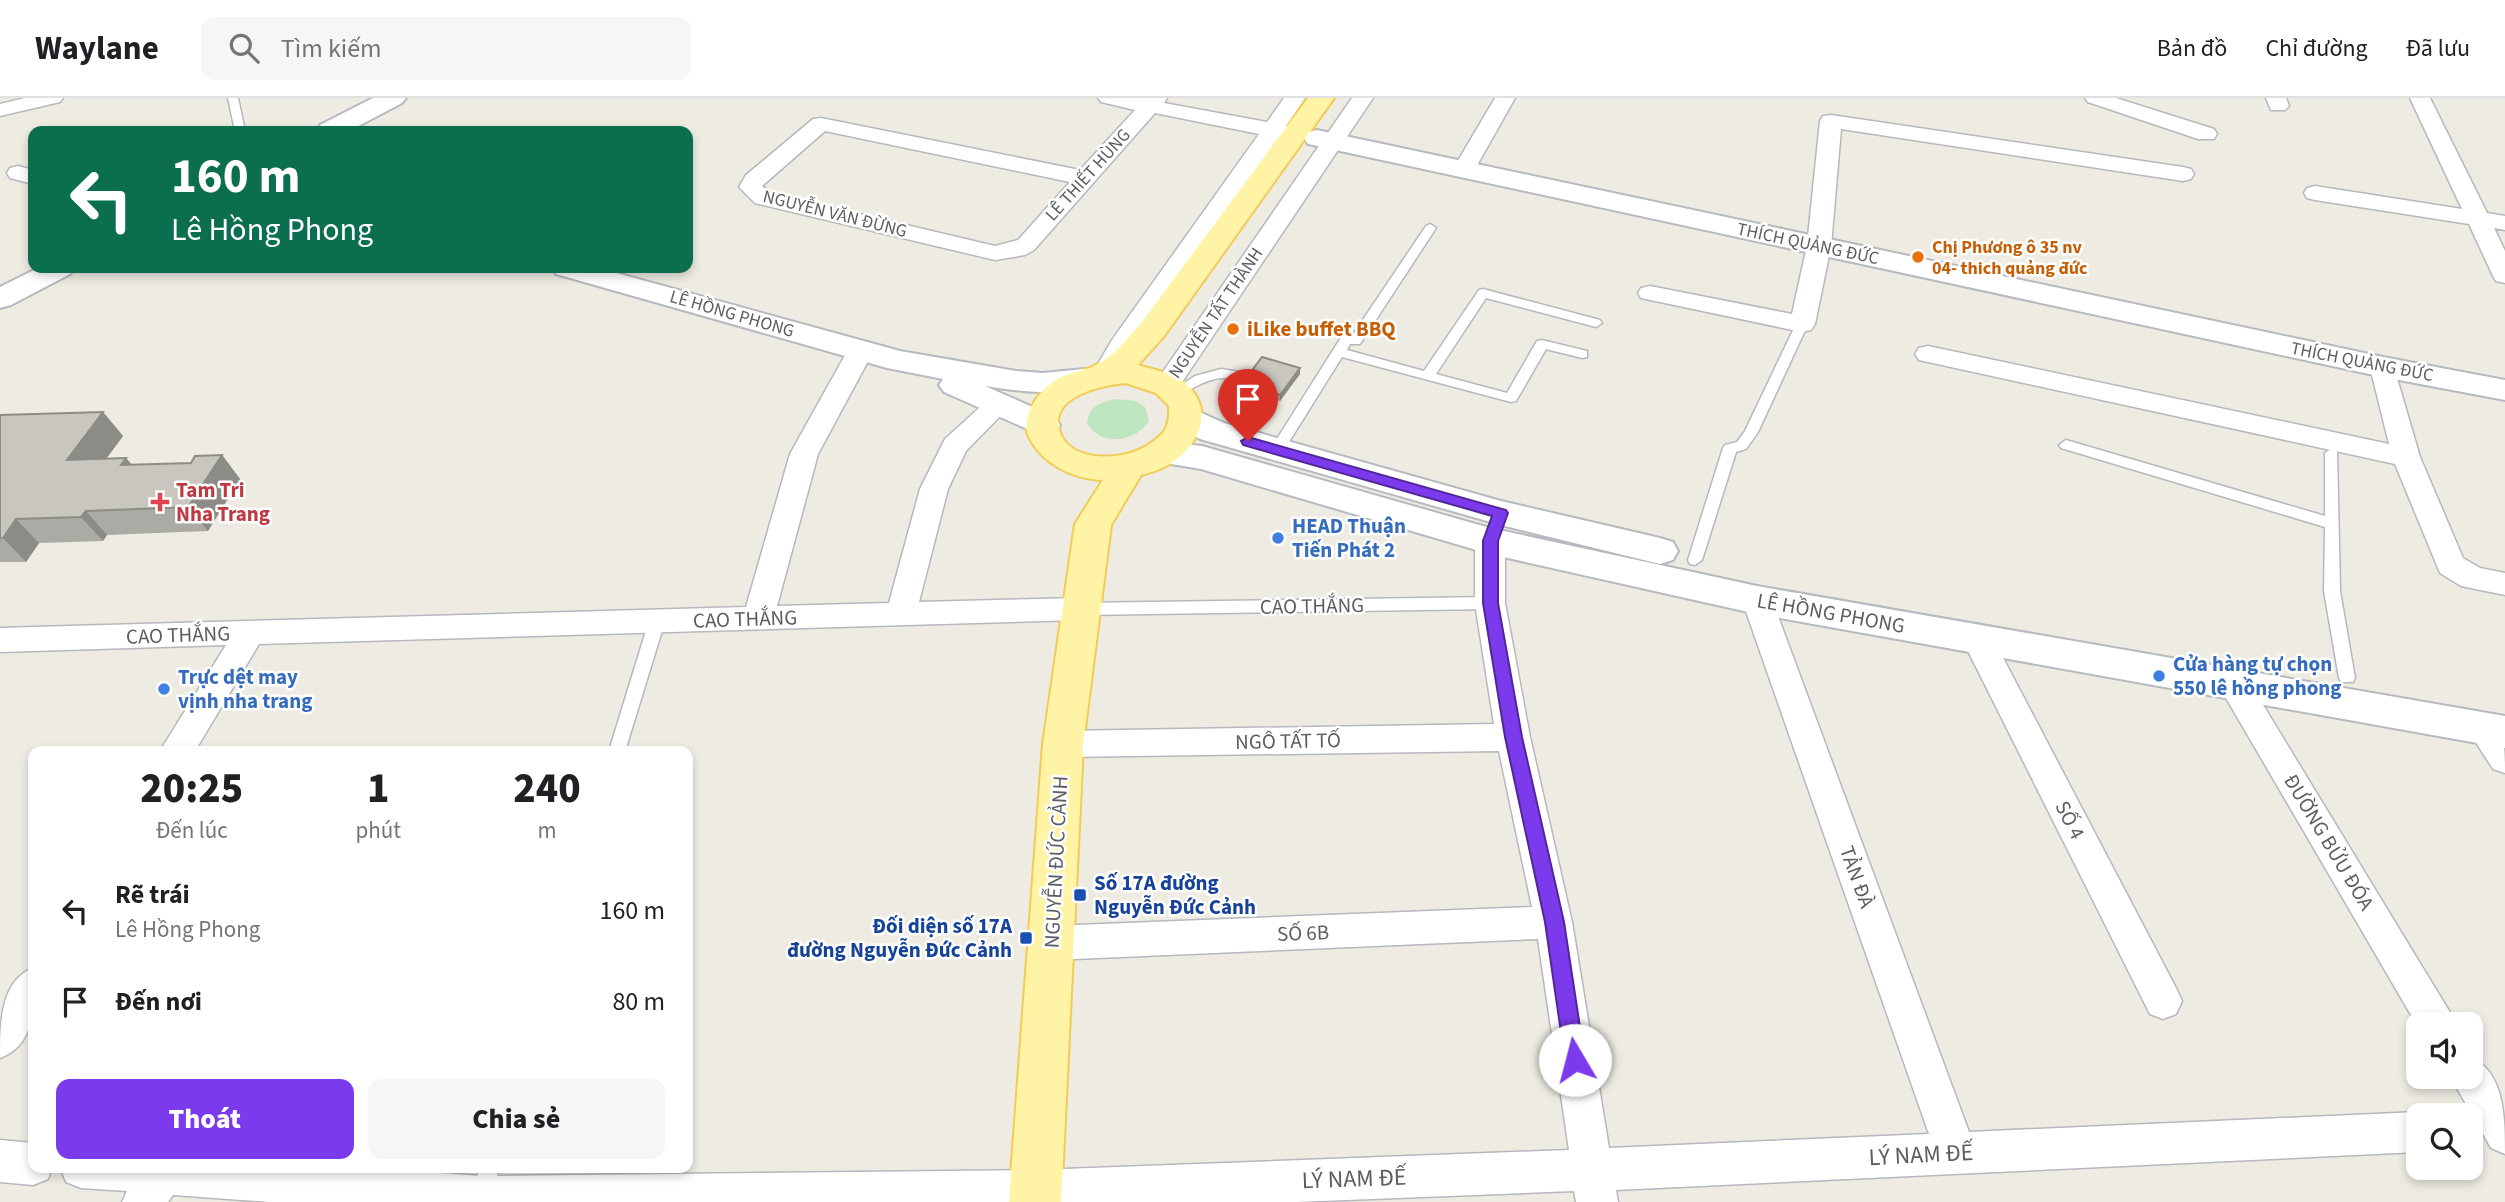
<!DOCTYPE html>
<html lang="vi">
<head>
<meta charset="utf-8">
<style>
	:root { --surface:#fff; --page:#f6f6f6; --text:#202124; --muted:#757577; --line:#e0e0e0; --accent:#7c3aed }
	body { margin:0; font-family:"Source Sans 3",sans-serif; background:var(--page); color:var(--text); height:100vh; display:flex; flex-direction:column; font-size:26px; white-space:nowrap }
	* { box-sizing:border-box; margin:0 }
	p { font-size:23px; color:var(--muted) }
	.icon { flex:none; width:38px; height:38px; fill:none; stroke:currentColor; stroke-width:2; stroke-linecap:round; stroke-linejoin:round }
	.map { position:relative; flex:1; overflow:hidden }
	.sheet { position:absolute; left:28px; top:648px; width:665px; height:427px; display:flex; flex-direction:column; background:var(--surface); border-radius:14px; box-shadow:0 4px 10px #0003 }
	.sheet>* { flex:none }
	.hud { position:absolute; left:28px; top:28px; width:665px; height:147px; border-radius:14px; box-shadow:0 4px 10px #0003; background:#0b6e4f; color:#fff; overflow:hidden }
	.tools { position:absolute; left:2406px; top:914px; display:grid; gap:14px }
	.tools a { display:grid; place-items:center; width:77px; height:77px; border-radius:14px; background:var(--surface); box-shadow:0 4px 10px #0003; font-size:35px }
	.pin { position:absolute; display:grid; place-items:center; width:60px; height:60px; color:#fff; margin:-72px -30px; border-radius:50% 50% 50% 0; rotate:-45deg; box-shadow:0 0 7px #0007 }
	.pin .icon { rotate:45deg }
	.me { position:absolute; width:77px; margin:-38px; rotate:352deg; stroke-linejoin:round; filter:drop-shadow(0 0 5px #0008) }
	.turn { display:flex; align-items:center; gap:24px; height:147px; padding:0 28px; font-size:32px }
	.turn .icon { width:91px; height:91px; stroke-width:2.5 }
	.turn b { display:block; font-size:49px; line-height:60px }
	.eta { display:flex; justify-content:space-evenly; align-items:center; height:119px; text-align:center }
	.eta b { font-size:42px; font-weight:800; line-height:49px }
	.primary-button { display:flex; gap:14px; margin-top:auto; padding:14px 28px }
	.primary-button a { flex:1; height:80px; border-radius:14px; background:var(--accent); color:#fff; font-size:28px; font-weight:800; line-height:80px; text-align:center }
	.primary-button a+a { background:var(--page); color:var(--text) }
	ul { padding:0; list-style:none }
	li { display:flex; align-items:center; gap:21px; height:91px; padding:0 28px }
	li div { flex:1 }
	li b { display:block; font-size:26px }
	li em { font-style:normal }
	header { display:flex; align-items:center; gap:42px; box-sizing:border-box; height:98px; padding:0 35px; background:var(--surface); border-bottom:2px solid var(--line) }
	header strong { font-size:33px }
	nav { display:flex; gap:38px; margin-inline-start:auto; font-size:24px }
	.search { width:490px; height:63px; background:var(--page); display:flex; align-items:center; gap:18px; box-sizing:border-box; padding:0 24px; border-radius:14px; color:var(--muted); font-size:26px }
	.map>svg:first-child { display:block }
</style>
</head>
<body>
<header>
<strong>Waylane</strong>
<div class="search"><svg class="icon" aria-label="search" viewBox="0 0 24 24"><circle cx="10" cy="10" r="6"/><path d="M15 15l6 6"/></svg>Tìm kiếm</div>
<nav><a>Bản đồ</a><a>Chỉ đường</a><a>Đã lưu</a></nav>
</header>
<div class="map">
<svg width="2505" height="1104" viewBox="0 0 2505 1104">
	<rect width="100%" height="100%" fill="#eeebe2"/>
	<path fill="#bee6c0" d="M 1116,301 L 1136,303 L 1145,309 L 1149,323 C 1135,345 1100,349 1087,325 C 1088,308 1101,304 1116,301 Z"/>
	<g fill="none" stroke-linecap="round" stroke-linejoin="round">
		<defs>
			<path id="lane" d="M 228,0 L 238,0 L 245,33 L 235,33 Z
				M 1430,126 L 1436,130 L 1360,246 L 1350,246 L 1347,252 L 1424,273 L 1479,192 L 1483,191 L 1600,222 L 1602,225 L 1596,229 L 1486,200 L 1436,276 L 1507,295 L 1537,243 L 1542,242 L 1587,253 L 1587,259 L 1582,260 L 1546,251 L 1516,303 L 1511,304 L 1342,259 L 1282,355 L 1272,355 L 1270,352 L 1342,238 L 1352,238 L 1426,128 Z
				M 1802,222 L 1808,226 L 1758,334 L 1746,351 L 1736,354 L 1702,462 L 1695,467 L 1690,466 L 1688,462 L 1723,350 L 1725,347 L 1737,344 L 1745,333 L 1796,226 Z
				M 1221,271 L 1246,275 L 1270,294 L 1252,346 L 1242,346 L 1240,343 L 1256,295 C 1235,276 1218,276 1193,290 C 1186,294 1181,299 1172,297 L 1170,294 L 1195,278 Z
				M 2066,342 L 2325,418 L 2325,355 L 2332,350 L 2337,352 L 2340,493 L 2355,580 L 2353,584 L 2341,584 L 2339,580 L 2324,493 L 2325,429 L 2061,350 L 2059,347 Z
				M 1490,499 L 1498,505 L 1490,511 L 1080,517 L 1072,511 L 1080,505 Z
				M 657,517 L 665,523 L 625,653 L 609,653 L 649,523 Z
				M 480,1069 L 500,1069 L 489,1104 L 473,1104 L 471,1097 Z"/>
			<path id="street" d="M 25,0 L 63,0 L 60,4 L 0,18 L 0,6 Z
				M 1098,0 L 1167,0 L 1164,5 L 1267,24 L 1284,0 L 1305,0 L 1286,28 L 1296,30 L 1299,35 L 1296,40 L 1278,40 L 1137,243 L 1114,282 L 1105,284 L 1096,282 L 1092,276 L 1112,242 L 1259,36 L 1155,15 L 1034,152 L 1025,157 L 995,162 L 755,105 L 739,89 L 746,77 L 813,21 L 821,20 L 1080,72 L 1135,12 L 1101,4 ZM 825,33 L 1070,84 L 1018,142 L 995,148 L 771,95 L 762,88 Z
				M 1352,0 L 1373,0 L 1176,293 L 1167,296 L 1158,293 L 1154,287 L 1158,281 Z
				M 1495,0 L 1515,0 L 1471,78 L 1455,78 L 1452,73 Z
				M 2085,0 L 2116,0 L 2214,31 L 2217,36 L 2214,41 L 2198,41 L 2088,4 Z
				M 2266,0 L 2286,0 L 2289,8 L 2285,12 L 2271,12 Z
				M 2410,0 L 2430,0 L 2487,115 L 2505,118 L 2505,132 L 2494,130 L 2505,153 L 2505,185 L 2496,183 L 2493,178 L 2469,126 L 2315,102 L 2307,100 L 2304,95 L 2307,90 L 2315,88 L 2462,111 Z
				M 1831,17 L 2183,69 L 2191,71 L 2194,76 L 2191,81 L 2183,83 L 1841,31 L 1831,148 L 1815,226 L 1811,232 L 1802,234 L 1641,200 L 1638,195 L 1641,190 L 1650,188 L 1792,216 L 1807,148 L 1820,23 L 1823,18 Z
				M 18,68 L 33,72 L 33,86 L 10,80 L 7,75 L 10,70 Z
				M 861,244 L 870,246 L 874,252 L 818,356 L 777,508 L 889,505 L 920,391 L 945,341 L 990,300 L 999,297 L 1008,300 L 1012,306 L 966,353 L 948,391 L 919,504 L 1080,500 L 1091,503 L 1095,511 L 1091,519 L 1080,522 L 259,546 L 195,653 L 160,653 L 226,547 L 0,554 L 0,530 L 746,509 L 790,356 L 848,252 L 852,246 Z
				M 1928,248 L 2389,346 L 2370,269 L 2374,263 L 2383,261 L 2392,263 L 2420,359 L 2463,460 L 2480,470 L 2505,475 L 2505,497 L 2461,488 L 2440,475 L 2395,366 L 1919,262 L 1915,256 L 1919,250 Z
				M 1490,432 L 1500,436 L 1505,443 L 1505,505 L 1530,639 L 1572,824 L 1609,1050 L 1929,1036 L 1742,502 L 1746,494 L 1757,491 L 1768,494 L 1772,502 L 1969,1034 L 2418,1014 L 2425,1017 L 2418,1017 L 2418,1054 L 1616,1092 L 1618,1104 L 1576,1104 L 1574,1093 L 1295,1104 L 270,1104 L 173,1097 L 168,1104 L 122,1104 L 127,1093 L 81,1090 L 66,1084 L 60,1069 L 363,1069 L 481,1078 L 1036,1072 L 1569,1052 L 1538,841 L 1052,862 L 1039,857 L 1033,845 L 1039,833 L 1052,828 L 1532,809 L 1499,653 L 1063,659 L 1051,656 L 1046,646 L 1051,636 L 1063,633 L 1494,626 L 1475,505 L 1475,443 L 1480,436 Z
				M 1978,529 L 1989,533 L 2176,890 L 2182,903 L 2176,916 L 2163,921 L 2150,916 L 1962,541 L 1967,533 Z
				M 2235,575 L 2246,579 L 2457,926 L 2418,926 L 2418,929 L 2219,588 L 2224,579 Z
				M 2482,616 C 2505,625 2505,649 2505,675 L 2493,671 L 2466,629 L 2470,620 Z
				M 33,870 C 33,904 38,946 0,960 C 0,927 0,883 33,870 Z
				M 2471,959 C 2505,975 2505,1021 2505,1056 L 2491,1050 L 2450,978 L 2471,978 Z
				M 0,1042 L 33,1045 L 33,1069 L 52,1069 L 48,1081 L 33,1087 L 0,1084 Z"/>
			<path id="secondary" d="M 373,0 L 406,0 L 402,5 L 349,33 L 316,33 L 320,27 Z
				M 1317,32 L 2383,259 L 2505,282 L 2505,302 L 2383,279 L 1308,46 L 1304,40 L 1308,34 Z
				M 38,170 L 75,170 L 70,176 L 11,207 L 0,210 L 0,189 Z
				M 551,170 L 598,170 L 900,253 L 1016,273 L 1043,275 L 1084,271 L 1095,274 L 1100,281 L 1095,288 C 1058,298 1022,294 985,288 L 1055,319 L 1060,327 L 1055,335 L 1043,338 L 944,294 L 939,287 L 943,281 L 887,270 L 556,176 Z
				M 1188,309 L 1224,325 L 1501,403 L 1660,440 L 1673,444 L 1678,453 L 1673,462 L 1660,466 L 1501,427 L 1200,341 L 1176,328 L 1171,320 L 1176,312 Z
				M 1165,344 L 1202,348 L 1490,430 L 1757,488 L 2505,618 L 2505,650 L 1757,516 L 1490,456 L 1201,371 L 1153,363 L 1148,355 L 1153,347 Z"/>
			<path id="primary" d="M 1308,0 L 1334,0 L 1164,238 L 1138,267 C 1150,271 1168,274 1179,281 C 1220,308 1199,352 1162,370 C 1156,373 1148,375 1141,377 L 1111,427 L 1083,646 L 1061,1104 L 1009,1104 L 1043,646 L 1075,426 L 1103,382 C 1072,381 1039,365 1027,334 C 1024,311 1042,288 1063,278 C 1073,274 1085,273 1094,268 C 1114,259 1128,240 1142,224 ZM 1126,285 L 1156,295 L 1169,308 C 1170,329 1165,336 1148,347 C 1126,362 1075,366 1061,337 C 1044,299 1102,287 1126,285 Z"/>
		</defs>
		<use href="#lane" stroke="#b5b8bd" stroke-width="3"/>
		<use href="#street" stroke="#b5b8bd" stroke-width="3"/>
		<use href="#secondary" stroke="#b6b9bf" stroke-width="4"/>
		<use href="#primary" stroke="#f2cc57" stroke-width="4"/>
		<use href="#lane" fill="#fff" fill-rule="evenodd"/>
		<use href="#street" fill="#fff" fill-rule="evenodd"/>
		<use href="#secondary" fill="#fff" fill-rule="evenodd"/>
		<use href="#primary" fill="#fff4a6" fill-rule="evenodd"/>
	</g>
	<path fill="#acaaa4" d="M 1300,270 L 1300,276 L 1280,303 L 1271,300 L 1271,291 L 1253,277 L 1253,271 Z
		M 103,314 L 123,338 L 106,360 L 126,360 L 132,367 L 191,365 L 222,357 L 240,381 L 208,433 L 107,437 L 103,443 L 39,445 L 26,464 L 0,464 L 0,317 Z"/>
	<path fill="#8c8b86" d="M 1300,270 L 1300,276 L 1280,303 L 1280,297 Z
		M 103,314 L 123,338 L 88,386 L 67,362 Z
		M 222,357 L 240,381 L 208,433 L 188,409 Z
		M 126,360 L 146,384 L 121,367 Z
		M 86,413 L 107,437 L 103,443 L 81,419 Z
		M 16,421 L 39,445 L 26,464 L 3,440 Z"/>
	<path fill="#c8c6bf" stroke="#8c8b86" stroke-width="2" d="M 1262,259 L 1300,270 L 1280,297 L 1271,294 L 1272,286 L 1253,271 Z
		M 103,314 L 67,362 L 126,360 L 121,367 L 191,365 L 195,358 L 222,357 L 188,409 L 86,413 L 81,419 L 16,421 L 3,440 L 0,440 L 0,317 Z"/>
	<path fill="#7c3aed" stroke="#51269a" stroke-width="2" d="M 1248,339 L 1506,412 L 1508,415 L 1498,443 L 1498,505 L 1522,639 L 1564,824 L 1585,962 L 1582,969 L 1575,971 L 1568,969 L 1565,962 L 1545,824 L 1505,639 L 1483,505 L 1483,443 L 1492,418 L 1243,347 L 1241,343 Z"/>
	<g fill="#e8710a" stroke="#fff" stroke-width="2.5">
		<circle cx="1918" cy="159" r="7"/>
		<circle cx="1233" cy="231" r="7"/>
	</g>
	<path fill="#e0444e" stroke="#fff" stroke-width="2.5" d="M156.5 393.5h7v7h7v7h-7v7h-7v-7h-7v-7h7z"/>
	<g fill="#3f7fe0" stroke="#fff" stroke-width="2.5">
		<circle cx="1278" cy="440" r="7"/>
		<circle cx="2159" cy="578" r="7"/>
		<circle cx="164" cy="591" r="7"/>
	</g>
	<g fill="#1a4fb4" stroke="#fff" stroke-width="2.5">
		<rect x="1073" y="790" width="14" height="14" rx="3.5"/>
		<rect x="1019" y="833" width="14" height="14" rx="3.5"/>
	</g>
	<g text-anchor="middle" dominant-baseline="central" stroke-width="5" stroke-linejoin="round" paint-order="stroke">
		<g font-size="18" fill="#5b5e63" stroke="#fff">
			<text transform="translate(1088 77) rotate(-48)">LÊ THIẾT HÙNG</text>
			<text transform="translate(835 116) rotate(14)">NGUYỄN VĂN ĐỪNG</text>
			<text transform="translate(1808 146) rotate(12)">THÍCH QUẢNG ĐỨC</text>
			<text transform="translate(1216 215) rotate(-56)">NGUYỄN TẤT THÀNH</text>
			<text transform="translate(732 216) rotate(16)">LÊ HỒNG PHONG</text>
			<text transform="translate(2362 264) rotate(11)">THÍCH QUẢNG ĐỨC</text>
		</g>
		<g font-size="18" font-weight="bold" fill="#c56008" stroke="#fff" text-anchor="start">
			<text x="1932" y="149">Chị Phương ô 35 nv<tspan x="1932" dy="21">04- thich quảng đức</tspan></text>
		</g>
		<g font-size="21" font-weight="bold" fill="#c56008" stroke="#fff" text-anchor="start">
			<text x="1247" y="231">iLike buffet BBQ</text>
		</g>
		<g font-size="21" font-weight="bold" fill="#be3a42" stroke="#fff" text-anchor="start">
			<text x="176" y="392">Tam Tri<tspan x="176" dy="24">Nha Trang</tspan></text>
		</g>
		<g font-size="21" font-weight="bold" fill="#366cbe" stroke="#fff" text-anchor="start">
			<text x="1292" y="428">HEAD Thuận<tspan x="1292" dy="24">Tiến Phát 2</tspan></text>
			<text x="2173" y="566">Cửa hàng tự chọn<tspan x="2173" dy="24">550 lê hồng phong</tspan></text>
			<text x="178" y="579">Trực dệt may<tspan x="178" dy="24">vịnh nha trang</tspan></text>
		</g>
		<g font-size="21" fill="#5b5e63" stroke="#fff">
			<text transform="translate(1312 508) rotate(-1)">CAO THẮNG</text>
			<text transform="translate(1831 515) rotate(10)">LÊ HỒNG PHONG</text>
			<text transform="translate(745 521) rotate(-2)">CAO THẮNG</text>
			<text transform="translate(178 537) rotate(-2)">CAO THẮNG</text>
			<text transform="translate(1288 643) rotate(-1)">NGÔ TẤT TỐ</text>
			<text transform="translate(2070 722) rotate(63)">SỐ 4</text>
			<text transform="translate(2329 744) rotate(59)">ĐƯỜNG BỬU ĐÓA</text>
			<text transform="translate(1056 764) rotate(-87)">NGUYỄN ĐỨC CẢNH</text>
			<text transform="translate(1857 779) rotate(70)">TẢN ĐÀ</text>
			<text transform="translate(1303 835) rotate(-2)">SỐ 6B</text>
		</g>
		<g font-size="21" font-weight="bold" fill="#164399" stroke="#fff" text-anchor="start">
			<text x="1094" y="785">Số 17A đường<tspan x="1094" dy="24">Nguyễn Đức Cảnh</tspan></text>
			<text x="1012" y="828" text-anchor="end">Đối diện số 17A<tspan x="1012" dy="24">đường Nguyễn Đức Cảnh</tspan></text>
		</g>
		<g font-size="24" fill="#5b5e63" stroke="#fff">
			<text transform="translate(1921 1057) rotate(-3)">LÝ NAM ĐẾ</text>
			<text transform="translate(1354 1081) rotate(-2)">LÝ NAM ĐẾ</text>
		</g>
	</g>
</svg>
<div class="tools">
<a><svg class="icon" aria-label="sound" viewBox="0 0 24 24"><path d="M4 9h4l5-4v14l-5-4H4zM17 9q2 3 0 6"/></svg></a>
<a><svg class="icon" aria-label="search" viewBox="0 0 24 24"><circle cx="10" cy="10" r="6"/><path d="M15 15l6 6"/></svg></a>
</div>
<div class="pin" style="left:1248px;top:343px;background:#d93025"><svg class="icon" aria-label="arrive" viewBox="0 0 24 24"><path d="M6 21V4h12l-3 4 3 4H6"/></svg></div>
<svg class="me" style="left:1575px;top:962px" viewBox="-20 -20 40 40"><circle r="19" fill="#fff"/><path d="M0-13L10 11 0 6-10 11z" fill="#7c3aed"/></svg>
<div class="hud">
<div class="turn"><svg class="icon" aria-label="left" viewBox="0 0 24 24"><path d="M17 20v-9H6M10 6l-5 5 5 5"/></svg><div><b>160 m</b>Lê Hồng Phong</div></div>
</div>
<section class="sheet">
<div class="eta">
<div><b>20:25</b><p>Đến lúc</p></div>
<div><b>1</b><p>phút</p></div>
<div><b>240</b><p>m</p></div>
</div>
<ul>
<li><svg class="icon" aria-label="left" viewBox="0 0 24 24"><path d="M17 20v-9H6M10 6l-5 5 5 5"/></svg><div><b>Rẽ trái</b><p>Lê Hồng Phong</p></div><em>160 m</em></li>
<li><svg class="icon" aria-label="arrive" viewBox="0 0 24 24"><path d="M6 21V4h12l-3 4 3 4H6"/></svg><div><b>Đến nơi</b></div><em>80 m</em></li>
</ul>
<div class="primary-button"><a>Thoát</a><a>Chia sẻ</a></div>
</section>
</div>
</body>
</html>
